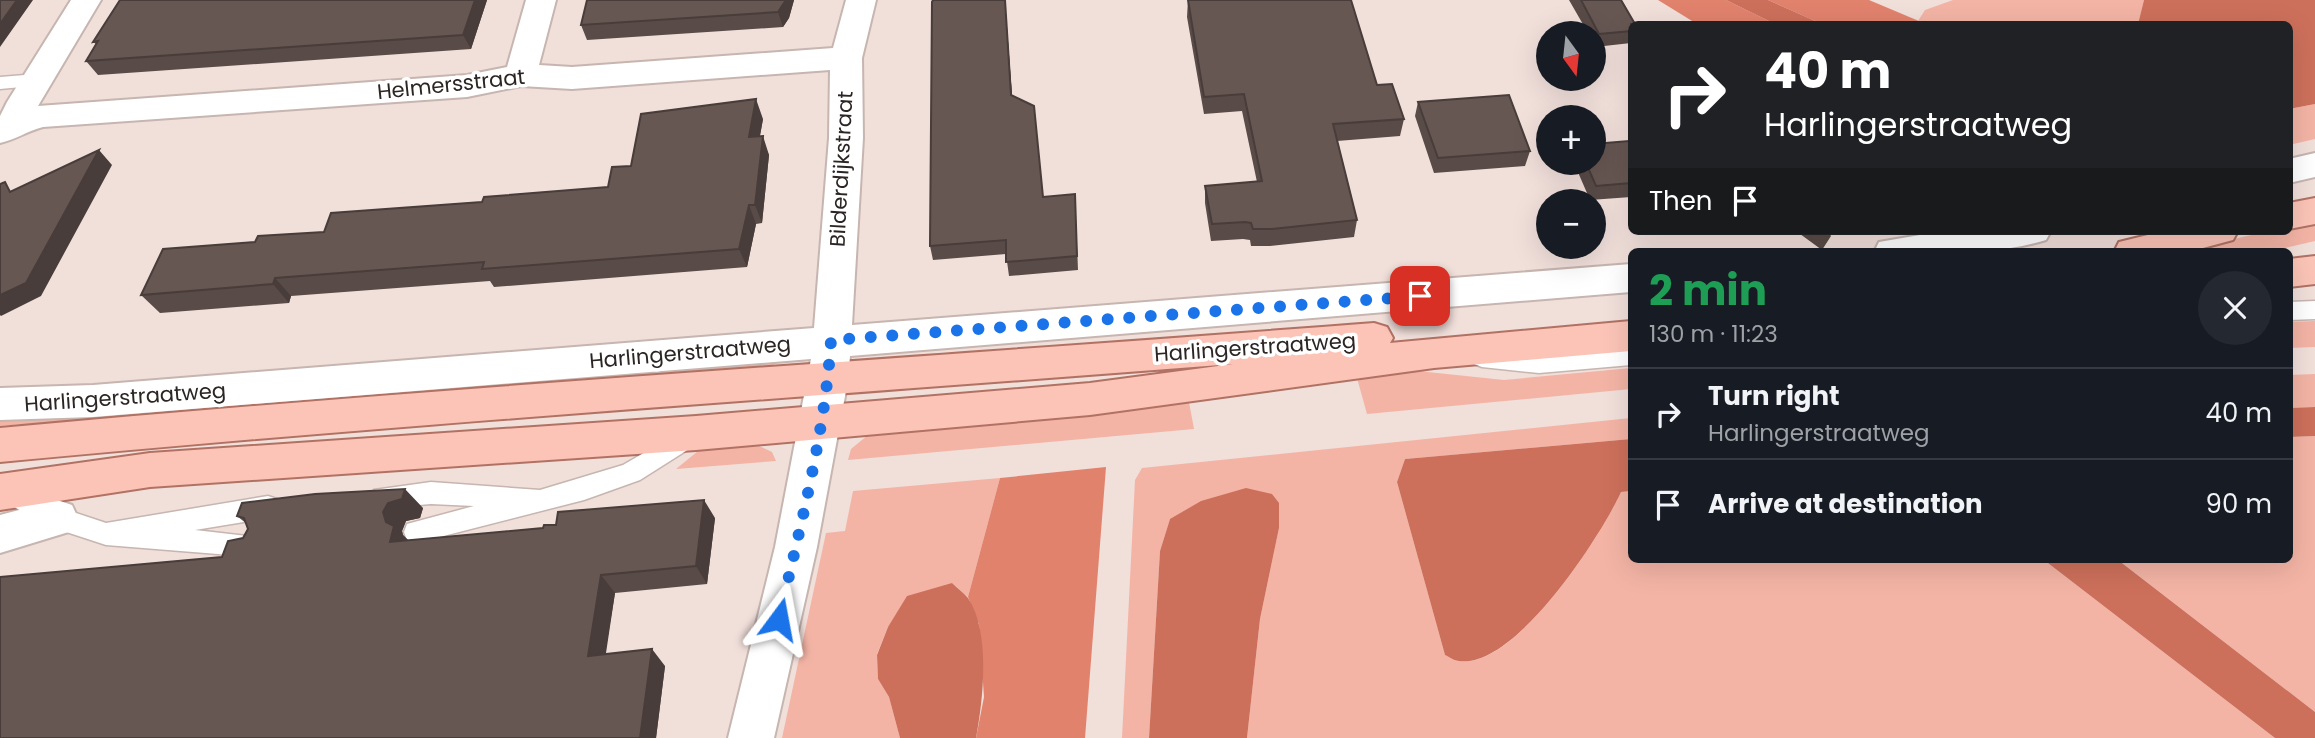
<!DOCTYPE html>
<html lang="en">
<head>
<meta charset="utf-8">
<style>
	:root { --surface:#171b24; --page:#242831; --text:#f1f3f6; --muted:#9ea1a6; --line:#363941 }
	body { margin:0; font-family:Poppins,sans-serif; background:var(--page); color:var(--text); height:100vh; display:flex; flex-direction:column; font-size:26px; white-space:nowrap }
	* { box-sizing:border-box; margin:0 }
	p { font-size:23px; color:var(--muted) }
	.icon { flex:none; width:38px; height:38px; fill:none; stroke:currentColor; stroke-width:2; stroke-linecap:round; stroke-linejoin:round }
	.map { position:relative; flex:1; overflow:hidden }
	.panel { position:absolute; left:1628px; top:248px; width:665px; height:315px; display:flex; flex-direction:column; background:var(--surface); border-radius:10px; box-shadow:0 7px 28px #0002 }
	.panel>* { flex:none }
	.banner { position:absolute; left:1628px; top:21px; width:665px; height:214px; border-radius:10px; box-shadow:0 7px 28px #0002; background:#202124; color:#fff; overflow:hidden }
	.needle { width:46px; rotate:165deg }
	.fabs { position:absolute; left:1536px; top:21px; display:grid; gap:14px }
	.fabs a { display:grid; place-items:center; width:70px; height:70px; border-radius:50%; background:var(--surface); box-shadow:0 7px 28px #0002; font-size:35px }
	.pin { position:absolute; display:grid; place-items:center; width:60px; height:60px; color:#fff; margin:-30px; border-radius:14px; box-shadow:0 4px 10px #0006 }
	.me { position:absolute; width:77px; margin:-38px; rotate:13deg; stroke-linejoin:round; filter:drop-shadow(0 0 5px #0008) }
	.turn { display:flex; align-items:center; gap:24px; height:147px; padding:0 21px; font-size:32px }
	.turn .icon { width:91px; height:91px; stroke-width:2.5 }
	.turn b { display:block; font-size:49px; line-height:60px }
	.then { display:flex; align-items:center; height:66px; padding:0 21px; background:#0003; gap:14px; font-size:26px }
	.round { display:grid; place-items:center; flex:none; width:74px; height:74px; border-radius:37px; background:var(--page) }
	.head { display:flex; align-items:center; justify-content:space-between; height:119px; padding:0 21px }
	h1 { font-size:42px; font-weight:700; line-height:52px; color:#1e9e55 }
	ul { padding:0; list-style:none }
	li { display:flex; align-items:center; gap:21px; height:91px; padding:0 21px; border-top:2px solid var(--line) }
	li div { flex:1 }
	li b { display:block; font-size:26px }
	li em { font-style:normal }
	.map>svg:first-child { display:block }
</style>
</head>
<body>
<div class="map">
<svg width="2315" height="738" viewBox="0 0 2315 738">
	<rect width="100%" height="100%" fill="#f1dfda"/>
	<path fill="#f3b4a5" d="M 1953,0 L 2144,0 L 2138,24 L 1926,24 L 1918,21 L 1925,10 Z
		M 2315,104 L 2315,139 L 2289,145 L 2289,109 Z
		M 2315,221 L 2315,241 L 2267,252 L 2177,252 L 2269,231 L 2289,231 L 2289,226 Z
		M 2315,321 L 2315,347 L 2289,348 L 2289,322 Z
		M 781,361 L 767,368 L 0,426 L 0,414 Z
		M 1631,368 L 1631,389 L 1367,414 L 1357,378 L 1418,371 L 1504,380 Z
		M 2315,374 L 2315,407 L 2289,408 L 2289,375 Z
		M 1188,397 L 1194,429 L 848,460 L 851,449 L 868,435 Z
		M 1631,418 L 1631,439 L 1405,459 L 1397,482 L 1445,655 C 1449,657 1455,661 1460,661 C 1515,669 1601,536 1621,492 L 1631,491 L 1631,560 L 2044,560 L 2275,738 L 1247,738 L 1260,619 L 1279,528 L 1170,519 L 1160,551 L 1149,738 L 1122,738 L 1135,480 L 1142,468 Z
		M 2315,436 L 2315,712 L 2118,560 L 2289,560 L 2289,437 Z
		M 751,442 L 772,452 L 776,461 L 676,469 L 703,447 Z
		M 1000,478 L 968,597 L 952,583 L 888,627 L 877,654 L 878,679 L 889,697 L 900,738 L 782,738 L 826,533 L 845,531 L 853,491 Z"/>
	<path fill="#e1826d" d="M 1658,0 L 1726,0 L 1775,24 L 1697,24 Z
		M 1768,0 L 1869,0 L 1926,24 L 1822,24 Z
		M 1106,467 L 1085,738 L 976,738 L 984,697 L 979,624 L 968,597 L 1000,478 Z"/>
	<path fill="#cd705b" d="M 1726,0 L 1768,0 L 1822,24 L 1775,24 Z
		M 2144,0 L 2315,0 L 2315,104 L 2289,109 L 2289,24 L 2138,24 Z
		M 2315,407 L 2315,436 L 2289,437 L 2289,408 Z
		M 1631,439 L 1631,491 L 1621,492 C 1601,536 1515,669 1459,661 C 1455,661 1449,657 1445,655 L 1397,482 L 1405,459 Z
		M 1246,488 L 1272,494 L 1279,503 L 1279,528 L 1260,619 L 1247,738 L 1149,738 L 1160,551 L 1170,519 L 1201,501 Z
		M 2044,560 L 2118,560 L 2315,712 L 2315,738 L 2275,738 Z
		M 952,583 C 957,588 964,593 968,598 C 991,632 983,700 976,738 L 900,738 L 889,697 L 878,679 L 877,655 L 888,627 L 907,596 Z"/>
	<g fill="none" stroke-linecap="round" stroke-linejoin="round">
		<defs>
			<path id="service" d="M 37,74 L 44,75 L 46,80 L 44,85 L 0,89 L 0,77 Z
				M 2315,301 L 2315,319 L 2289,320 L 2289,302 Z
				M 1631,347 L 1631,365 L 1539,373 L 1482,367 L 1474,364 L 1471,358 L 1474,352 L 1482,349 L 1539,355 Z
				M 692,425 L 700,428 L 704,435 L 700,442 L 640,480 L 584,500 L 416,543 L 407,540 L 404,532 L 407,524 L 474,506 L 431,504 L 383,508 L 374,504 L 371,497 L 374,490 L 431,482 L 540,490 L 623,465 Z
				M 7,480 L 64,509 L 106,523 L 268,496 L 277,499 L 280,507 L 277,515 L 268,518 L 195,530 L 264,538 L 268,546 L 264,554 L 255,557 L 106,545 L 48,526 L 0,499 L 0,483 Z"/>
			<path id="minor" d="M 71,0 L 101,0 L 38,106 L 467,75 L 507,67 L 526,0 L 556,0 L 539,65 L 572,67 L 833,48 L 846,0 L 876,0 L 862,58 L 863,138 L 852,325 L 1631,264 L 1631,292 L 850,356 L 848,380 L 817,547 L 774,738 L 728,738 L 775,547 L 811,359 L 93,417 L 0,420 L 0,388 L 93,385 L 814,328 L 829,138 L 830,70 L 572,89 L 521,86 L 467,97 L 43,127 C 27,131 15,140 0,143 L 0,116 L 7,102 Z
				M 2315,153 L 2315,177 L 2289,183 L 2289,159 Z
				M 1943,231 L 2051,231 L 2046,240 C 1991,257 1931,252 1874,252 L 1879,242 Z
				M 57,500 L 72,505 L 78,518 L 72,531 L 0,553 L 0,515 Z"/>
			<path id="primary" d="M 2315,198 L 2315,224 L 2289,229 L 2289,203 Z
				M 2164,231 L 2238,231 L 2233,240 L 2188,252 L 2114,252 L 2119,242 Z
				M 2315,256 L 2315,284 L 2289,287 L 2289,259 Z
				M 1631,321 L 1631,351 L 1434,368 L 1090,415 L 696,450 L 150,487 L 0,510 L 0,474 L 150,453 L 696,416 L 1090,383 L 1233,364 C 822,396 410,423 0,462 L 0,428 C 457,386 916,358 1374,323 L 1387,327 L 1393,338 L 1390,343 Z"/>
		</defs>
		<use href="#service" stroke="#c7b5b0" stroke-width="3"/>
		<use href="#minor" stroke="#c7b5b0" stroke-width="4"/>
		<use href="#primary" stroke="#b17264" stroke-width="4"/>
		<use href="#service" fill="#fff" fill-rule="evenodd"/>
		<use href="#minor" fill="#fff" fill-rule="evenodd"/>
		<use href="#primary" fill="#fbc4b7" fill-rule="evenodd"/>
	</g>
	<path fill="#594b47" d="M 120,0 L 487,0 L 471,49 L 98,75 L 86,61 L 96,44 L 93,42 Z
		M 587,0 L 794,0 L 789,18 L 783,27 L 587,40 L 581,25 Z
		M 933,0 L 1005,0 L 1012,95 L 1043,197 L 1075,194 L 1078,270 L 1009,276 L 1006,254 L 933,260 L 930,246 Z
		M 1188,0 L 1377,85 L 1404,119 L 1400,136 L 1337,141 L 1357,220 L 1354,237 L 1270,246 L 1251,246 L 1250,240 L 1243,239 L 1211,241 L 1205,203 L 1205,186 L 1257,182 L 1242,111 L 1204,114 L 1187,17 Z
		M 1569,0 L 1621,0 L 1631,24 L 1631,43 L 1595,47 L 1594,33 L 1588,33 Z
		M 1418,102 L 1530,151 L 1525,166 L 1434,173 L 1415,116 Z
		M 763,119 L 760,136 L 769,155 L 762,223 L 756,224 L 747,267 L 494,287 L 490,281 L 291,296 L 289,303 L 160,313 L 141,295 L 255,242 L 324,232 L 482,202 L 608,187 L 631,166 Z
		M 1631,145 L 1631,197 L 1590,200 L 1574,163 L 1594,163 Z
		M 1796,231 L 1828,231 L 1831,236 L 1822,250 Z
		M 423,508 L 420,518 L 406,521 L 402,531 L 403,535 L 408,540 L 715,518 L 707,584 L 615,593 L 605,654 L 665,666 L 656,738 L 222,557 L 243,538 L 248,529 L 247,524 L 237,516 Z"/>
	<path fill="#483d3a" d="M 17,0 L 33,0 L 0,47 L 0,24 Z
		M 475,0 L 487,0 L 471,49 L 463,35 Z
		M 786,0 L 794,0 L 789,18 L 783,27 L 778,12 Z
		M 1005,0 L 1013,110 L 1011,95 Z
		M 756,99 L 763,119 L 756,156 L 749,137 Z
		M 763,136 L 769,155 L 762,223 L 755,205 Z
		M 99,150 L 112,165 L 41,296 L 1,316 L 0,315 L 0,295 Z
		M 749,205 L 756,224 L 747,267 L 739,249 Z
		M 275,278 L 291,296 L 289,303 L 273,284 Z
		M 405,489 L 423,508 L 420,518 L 406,521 L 402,531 L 403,535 L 413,545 L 390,542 L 383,512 L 388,503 Z
		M 704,500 L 715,518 L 707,584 L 696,566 Z
		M 601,575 L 615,593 L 603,673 L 588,656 Z
		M 652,649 L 665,666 L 656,738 L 640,738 Z"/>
	<path fill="#675753" stroke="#483d3a" stroke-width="2" d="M 0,0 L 17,0 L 0,24 Z
		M 120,0 L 475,0 L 463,35 L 86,61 L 98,41 L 93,42 Z
		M 587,0 L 786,0 L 778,12 L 581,25 Z
		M 933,0 L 1005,0 L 1011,95 L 1034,106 L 1043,197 L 1075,194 L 1077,256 L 1006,262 L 1006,240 L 930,246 L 932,2 Z
		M 1188,0 L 1351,0 L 1377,85 L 1392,84 L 1404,119 L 1333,124 L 1357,220 L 1272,229 L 1253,229 L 1251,223 L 1245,222 L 1212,224 L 1205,186 L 1262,181 L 1244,94 L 1204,97 Z
		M 1581,0 L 1621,0 L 1635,24 L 1631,24 L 1631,31 L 1599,34 Z
		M 1509,95 L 1530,151 L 1438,158 L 1418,102 Z
		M 756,99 L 749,137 L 763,136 L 755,205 L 749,205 L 739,249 L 482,269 L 484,262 L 275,278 L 273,284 L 141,295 L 163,249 L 255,242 L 258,236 L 324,232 L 331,213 L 482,202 L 484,197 L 608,187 L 612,167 L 631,166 L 641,114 Z
		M 1629,141 L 1631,145 L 1631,183 L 1596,186 L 1586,163 L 1594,163 L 1594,144 Z
		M 99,150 L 26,283 L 0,295 L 0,184 L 5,182 L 10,192 Z
		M 405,489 L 402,499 L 388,503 L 383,512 L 386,522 L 394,526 L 390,542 L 543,528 L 544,525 L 556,525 L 558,512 L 704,500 L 696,566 L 601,575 L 588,656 L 652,649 L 640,738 L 0,738 L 0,577 L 222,557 L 228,541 L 243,538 L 248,529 L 244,518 L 237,516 L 242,503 L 315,494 Z"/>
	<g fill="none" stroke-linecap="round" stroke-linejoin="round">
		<path stroke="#1a73e8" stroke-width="12" stroke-dasharray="0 21.6" d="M 779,619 C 800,527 825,434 831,340 L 1420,296"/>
	</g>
	<g text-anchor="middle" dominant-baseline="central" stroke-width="7" stroke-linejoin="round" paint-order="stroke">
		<g font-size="21" fill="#2b2523" stroke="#fff">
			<text transform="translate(451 84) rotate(-6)">Helmersstraat</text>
			<text transform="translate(841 169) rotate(-87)">Bilderdijkstraat</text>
			<text transform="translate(1255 347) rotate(-4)">Harlingerstraatweg</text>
			<text transform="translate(690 352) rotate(-5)">Harlingerstraatweg</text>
			<text transform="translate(125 397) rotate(-4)">Harlingerstraatweg</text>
		</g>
	</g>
</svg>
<div class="fabs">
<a><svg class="needle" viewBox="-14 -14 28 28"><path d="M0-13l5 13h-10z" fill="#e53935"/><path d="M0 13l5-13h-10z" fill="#9ea1a6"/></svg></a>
<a>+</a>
<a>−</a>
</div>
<div class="pin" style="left:1420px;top:296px;background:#d93025"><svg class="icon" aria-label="arrive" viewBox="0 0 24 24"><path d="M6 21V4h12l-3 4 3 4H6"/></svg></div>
<svg class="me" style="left:779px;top:619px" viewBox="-20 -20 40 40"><path d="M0-17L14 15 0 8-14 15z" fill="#1a73e8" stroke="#fff" stroke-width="4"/></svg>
<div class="banner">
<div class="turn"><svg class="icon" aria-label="right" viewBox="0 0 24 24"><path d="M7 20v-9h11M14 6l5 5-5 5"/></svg><div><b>40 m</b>Harlingerstraatweg</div></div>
<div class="then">Then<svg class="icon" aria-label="arrive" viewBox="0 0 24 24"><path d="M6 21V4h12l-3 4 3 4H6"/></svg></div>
</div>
<section class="panel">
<div class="head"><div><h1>2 min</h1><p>130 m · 11:23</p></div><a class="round"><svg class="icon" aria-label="close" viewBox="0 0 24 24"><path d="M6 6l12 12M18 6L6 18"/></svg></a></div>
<ul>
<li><svg class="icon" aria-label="right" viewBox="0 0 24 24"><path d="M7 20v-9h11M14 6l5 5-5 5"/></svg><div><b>Turn right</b><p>Harlingerstraatweg</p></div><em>40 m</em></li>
<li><svg class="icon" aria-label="arrive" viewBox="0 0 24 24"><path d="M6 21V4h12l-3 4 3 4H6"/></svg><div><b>Arrive at destination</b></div><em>90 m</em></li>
</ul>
</section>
</div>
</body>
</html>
